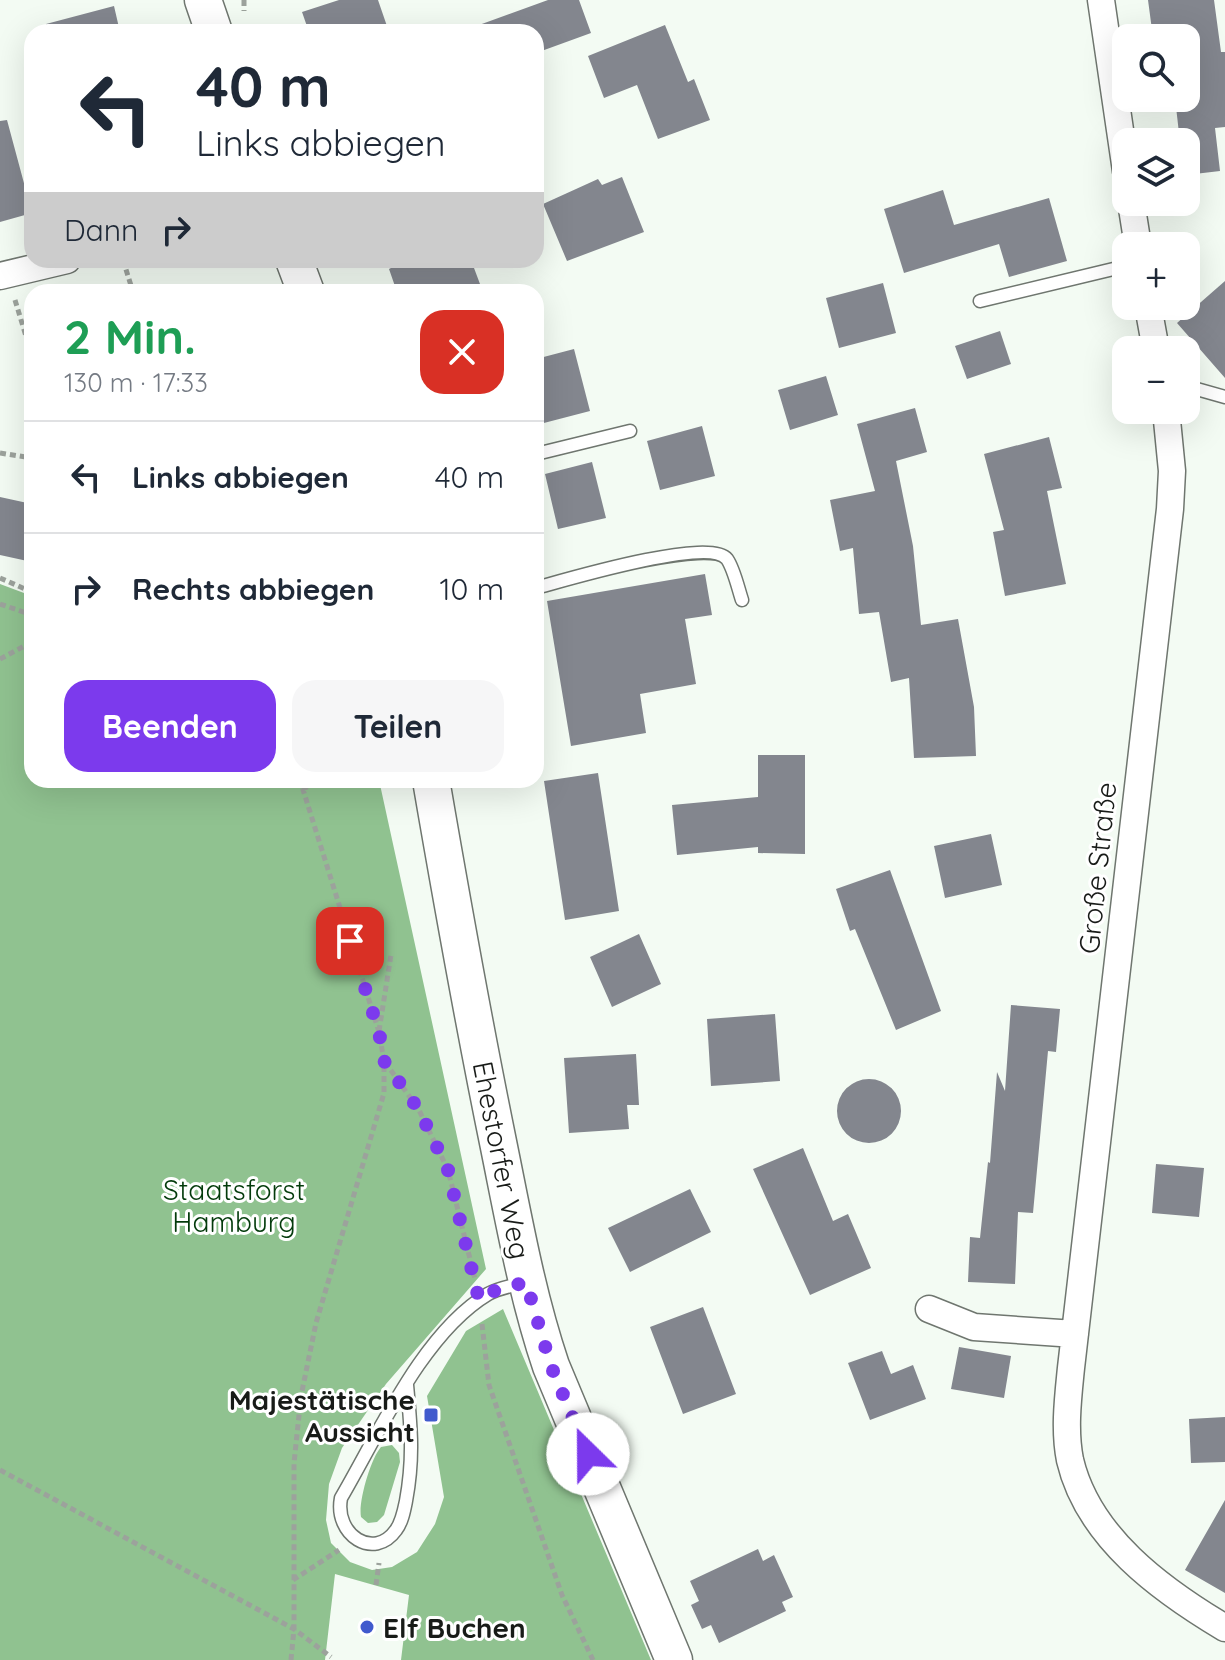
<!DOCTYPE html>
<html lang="de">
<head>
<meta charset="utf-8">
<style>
	:root { --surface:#fff; --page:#f6f6f7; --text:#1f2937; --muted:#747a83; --line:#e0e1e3; --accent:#7c3aed }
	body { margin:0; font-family:Quicksand,sans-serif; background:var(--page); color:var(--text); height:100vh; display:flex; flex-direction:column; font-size:30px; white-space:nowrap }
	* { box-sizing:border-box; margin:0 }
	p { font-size:26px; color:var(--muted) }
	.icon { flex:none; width:44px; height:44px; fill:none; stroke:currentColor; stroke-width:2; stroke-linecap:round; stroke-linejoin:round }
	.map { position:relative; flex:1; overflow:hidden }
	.sheet { position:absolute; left:24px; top:284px; width:520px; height:504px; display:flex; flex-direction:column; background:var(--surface); border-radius:24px; box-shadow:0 8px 32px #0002 }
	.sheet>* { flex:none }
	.banner { position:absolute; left:24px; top:24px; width:520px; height:244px; border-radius:24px; box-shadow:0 8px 32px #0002; background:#fff; color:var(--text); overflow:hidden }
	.controls { position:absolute; left:1112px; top:24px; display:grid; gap:16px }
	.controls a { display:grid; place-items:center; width:88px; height:88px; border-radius:16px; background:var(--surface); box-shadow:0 8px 32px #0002; font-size:40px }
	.pin { position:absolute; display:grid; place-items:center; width:68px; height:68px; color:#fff; margin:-34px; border-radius:16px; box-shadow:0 4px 12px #0006 }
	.me { position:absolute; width:88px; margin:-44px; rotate:337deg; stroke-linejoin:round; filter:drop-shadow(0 0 6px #0008) }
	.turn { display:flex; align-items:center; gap:28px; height:168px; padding:0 40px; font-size:36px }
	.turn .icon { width:104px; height:104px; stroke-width:2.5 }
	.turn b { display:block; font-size:56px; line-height:68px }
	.then { display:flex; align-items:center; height:76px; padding:0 40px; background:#0003; gap:16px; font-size:30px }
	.round { display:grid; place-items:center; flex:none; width:84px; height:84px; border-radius:24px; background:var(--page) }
	.overview { display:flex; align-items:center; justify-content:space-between; height:136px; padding:0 40px }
	h1 { font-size:48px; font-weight:700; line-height:60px; color:#1e9e55 }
	.cta { display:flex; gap:16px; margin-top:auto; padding:16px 40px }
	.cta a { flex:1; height:92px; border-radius:24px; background:var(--accent); color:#fff; font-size:32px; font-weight:700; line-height:92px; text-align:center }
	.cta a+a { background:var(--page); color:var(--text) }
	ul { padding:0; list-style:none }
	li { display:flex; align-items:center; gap:24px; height:112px; padding:0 40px; border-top:2px solid var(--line) }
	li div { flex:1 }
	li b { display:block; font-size:30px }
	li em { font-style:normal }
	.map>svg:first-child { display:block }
</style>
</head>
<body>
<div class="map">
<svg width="1225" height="1660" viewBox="0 0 1225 1660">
	<rect width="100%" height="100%" fill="#f3fbf3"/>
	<path fill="#90c290" d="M 0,584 L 32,596 L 32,780 L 379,780 L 486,1269 L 386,1384 L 342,1448 L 329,1484 L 326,1520 L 331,1543 L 350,1562 L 372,1570 L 392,1567 L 417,1552 L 435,1524 L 444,1497 L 427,1396 L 466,1331 L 503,1309 L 651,1660 L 401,1660 L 409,1595 L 335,1574 L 325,1660 L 0,1660 Z
		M 392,1445 L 399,1453 L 400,1462 L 384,1515 L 377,1522 L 368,1523 L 361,1517 C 358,1502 371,1458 381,1447 Z"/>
	<path fill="#83868e" d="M 339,0 L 378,0 L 389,32 L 309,32 L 302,12 Z
		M 548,0 L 579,0 L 591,33 L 536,53 L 536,32 L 469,32 L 468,29 Z
		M 1148,0 L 1214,0 L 1221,52 L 1225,52 L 1225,127 L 1215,128 L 1220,171 L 1186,175 L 1186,142 L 1180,142 L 1175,98 L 1186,98 L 1186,26 L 1152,30 Z
		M 114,6 L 120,32 L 48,32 L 46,24 Z
		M 665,25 L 688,82 L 694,79 L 710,120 L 658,139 L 637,85 L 604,98 L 588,56 Z
		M 7,120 L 32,213 L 0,222 L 0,121 Z
		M 622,177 L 644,232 L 567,261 L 543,204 L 598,179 L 602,185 Z
		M 943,190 L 954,225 L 1049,198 L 1067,261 L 1009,277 L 999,244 L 904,273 L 884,209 Z
		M 407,260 L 471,260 L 483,292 L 397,292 L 389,269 Z
		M 1225,281 L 1225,378 L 1177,323 Z
		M 883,283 L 896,333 L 839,348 L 826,298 Z
		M 1000,331 L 1011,364 L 967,379 L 955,346 Z
		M 574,349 L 590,411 L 540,424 L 536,410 L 536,359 Z
		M 826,376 L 838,415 L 790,430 L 778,390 Z
		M 915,408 L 927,452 L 896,461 L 913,546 L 921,625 L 958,619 L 974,707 L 976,756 L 914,758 L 909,678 L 891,682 L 879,612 L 859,614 L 853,548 L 840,551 L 830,500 L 875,491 L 857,424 Z
		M 702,426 L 715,476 L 660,490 L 647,441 Z
		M 1049,437 L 1062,488 L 1047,491 L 1066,584 L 1005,596 L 993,532 L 1004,530 L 984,454 Z
		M 592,462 L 606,518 L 558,529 L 545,474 Z
		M 0,497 L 32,504 L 32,562 L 0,555 Z
		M 705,574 L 712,615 L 685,619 L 696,684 L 640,694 L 646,733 L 571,746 L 547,601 Z
		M 758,755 L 805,755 L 805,854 L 758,853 L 758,847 L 677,855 L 672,805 L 758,797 Z
		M 598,773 L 619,911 L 565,920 L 544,781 Z
		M 991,834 L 1002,885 L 945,898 L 934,846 Z
		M 890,870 L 941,1011 L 896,1030 L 855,929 L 850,931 L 836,889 Z
		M 639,934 L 661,984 L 612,1007 L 590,957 Z
		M 1011,1005 L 1060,1009 L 1056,1052 L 1048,1051 L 1033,1213 L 1018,1212 L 1015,1284 L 968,1282 L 970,1237 L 980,1238 L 988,1162 L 990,1163 L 997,1072 L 1005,1091 Z
		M 775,1014 L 780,1081 L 711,1086 L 707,1019 Z
		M 636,1054 L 639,1105 L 627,1105 L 629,1129 L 569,1133 L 564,1058 Z
		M837 1111a32 32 0 1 1 64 0a32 32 0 1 1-64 0Z
		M 803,1148 L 833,1221 L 848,1214 L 871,1268 L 810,1295 L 753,1169 Z
		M 1156,1164 L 1204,1168 L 1199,1217 L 1152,1213 Z
		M 690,1189 L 711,1232 L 630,1272 L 608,1228 Z
		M 703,1307 L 736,1394 L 683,1414 L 650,1327 Z
		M 959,1347 L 1011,1356 L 1004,1398 L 951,1389 Z
		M 882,1351 L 891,1374 L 913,1365 L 926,1399 L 870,1420 L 848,1363 Z
		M 1225,1417 L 1225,1462 L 1191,1463 L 1189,1419 Z
		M 1225,1500 L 1225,1593 L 1185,1570 Z
		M 758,1549 L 763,1561 L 774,1555 L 793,1597 L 782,1602 L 786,1611 L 719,1643 L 711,1625 L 702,1629 L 691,1605 L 699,1601 L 690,1581 Z"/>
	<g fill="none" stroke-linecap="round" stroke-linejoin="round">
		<defs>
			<path id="lane" d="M 980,301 L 1126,266
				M 1186,386 L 1225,397
				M 536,454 L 630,431
				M 536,588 C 565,580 709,537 727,559 C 734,569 738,588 742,600
				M 407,1385 C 411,1428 414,1458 406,1501 C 404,1511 402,1522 396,1530 C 374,1561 334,1535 341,1498 C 379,1433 423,1333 488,1294 C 498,1288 512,1286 523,1283"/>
			<path id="street" d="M 1101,0 L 1126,171
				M 1131,202 L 1138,246
				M 0,276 L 67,260
				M 1148,306 L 1156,350
				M 1166,410 L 1172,471 L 1170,509 L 1071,1368 C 1068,1398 1064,1430 1070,1460 C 1088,1537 1161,1590 1225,1628
				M 929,1309 L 974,1327 L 1075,1334"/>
			<path id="secondary" d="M 203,0 L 214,32
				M 294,260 L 306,292
				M 431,780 C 452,902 474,1025 499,1147 C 514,1221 527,1295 551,1366 L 674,1660"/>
		</defs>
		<use href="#lane" stroke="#6f766f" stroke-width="15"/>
		<use href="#street" stroke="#6f766f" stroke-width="29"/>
		<use href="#secondary" stroke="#6f766f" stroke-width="39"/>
		<path stroke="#9ca29c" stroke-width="5" stroke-dasharray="6 4" stroke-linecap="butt" d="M 244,0 L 244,11
			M 123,260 L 133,292
			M 15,300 L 32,356
			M 0,453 L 32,458
			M 0,578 L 32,592
			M 0,604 L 32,615
			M 0,659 L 32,642
			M 302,789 L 326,780
			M 379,1031 L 391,955
			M 385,1062 L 419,1110 L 448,1170 L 475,1279
			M 482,1324 L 489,1385 L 562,1595 L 593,1660
			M 0,1470 L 294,1629 L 331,1657
			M 293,1580 L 339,1550
			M 376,1585 L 379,1563
			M 291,1660 L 294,1629 L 294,1463 L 301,1396 L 316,1323 L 384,1093 L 384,1061 L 379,1032 L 300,780"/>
		<use href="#lane" stroke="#fff" stroke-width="12"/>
		<use href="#street" stroke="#fff" stroke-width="26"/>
		<use href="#secondary" stroke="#fff" stroke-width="36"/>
	</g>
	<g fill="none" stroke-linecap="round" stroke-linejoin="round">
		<path stroke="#7c3aed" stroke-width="14" stroke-dasharray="0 25.2" d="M 350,941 L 379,1032 L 384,1061 L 419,1110 L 448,1170 L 479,1300 L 491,1292 L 526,1282 L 551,1366 L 588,1454"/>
	</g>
	<g fill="#415acd" stroke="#fff" stroke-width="3">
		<rect x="423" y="1407" width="16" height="16" rx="4"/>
		<circle cx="367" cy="1627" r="8"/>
	</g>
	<g text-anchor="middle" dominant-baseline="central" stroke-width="6" stroke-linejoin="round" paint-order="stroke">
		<g font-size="28" fill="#181b18" stroke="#fff">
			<text transform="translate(1097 868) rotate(-84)">Große Straße</text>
			<text transform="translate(502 1160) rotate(79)">Ehestorfer Weg</text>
		</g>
		<g font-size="28" fill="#033b0b" stroke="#fff">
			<text x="234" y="1189">Staatsforst<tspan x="234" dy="32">Hamburg</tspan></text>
		</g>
		<g font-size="28" font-weight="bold" fill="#181b18" stroke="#fff" text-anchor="end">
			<text x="415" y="1399">Majestätische<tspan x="415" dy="32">Aussicht</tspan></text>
			<text x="383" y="1627" text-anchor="start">Elf Buchen</text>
		</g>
	</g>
</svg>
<div class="controls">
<a><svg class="icon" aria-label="search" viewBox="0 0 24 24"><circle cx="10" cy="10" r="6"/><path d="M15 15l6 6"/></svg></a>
<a><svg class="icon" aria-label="layers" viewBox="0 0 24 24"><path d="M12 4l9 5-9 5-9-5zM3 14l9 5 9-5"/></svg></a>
<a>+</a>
<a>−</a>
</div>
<div class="pin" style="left:350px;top:941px;background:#d93025"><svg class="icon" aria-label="arrive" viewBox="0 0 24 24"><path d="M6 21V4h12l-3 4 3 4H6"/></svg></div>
<svg class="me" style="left:588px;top:1454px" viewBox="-20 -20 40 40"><circle r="19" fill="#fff"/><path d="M0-13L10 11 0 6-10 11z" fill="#7c3aed"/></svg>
<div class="banner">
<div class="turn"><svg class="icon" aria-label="left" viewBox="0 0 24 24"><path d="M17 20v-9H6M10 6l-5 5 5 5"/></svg><div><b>40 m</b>Links abbiegen</div></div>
<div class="then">Dann<svg class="icon" aria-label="right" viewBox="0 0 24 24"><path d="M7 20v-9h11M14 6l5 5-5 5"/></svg></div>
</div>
<section class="sheet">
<div class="overview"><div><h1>2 Min.</h1><p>130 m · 17:33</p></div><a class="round" style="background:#d93025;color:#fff"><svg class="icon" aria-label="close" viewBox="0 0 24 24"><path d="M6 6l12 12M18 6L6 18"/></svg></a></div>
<ul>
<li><svg class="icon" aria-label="left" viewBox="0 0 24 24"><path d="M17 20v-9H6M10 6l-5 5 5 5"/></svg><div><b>Links abbiegen</b></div><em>40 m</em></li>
<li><svg class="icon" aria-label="right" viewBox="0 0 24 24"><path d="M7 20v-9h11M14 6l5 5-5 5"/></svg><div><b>Rechts abbiegen</b></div><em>10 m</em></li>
</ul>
<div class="cta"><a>Beenden</a><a>Teilen</a></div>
</section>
</div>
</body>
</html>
